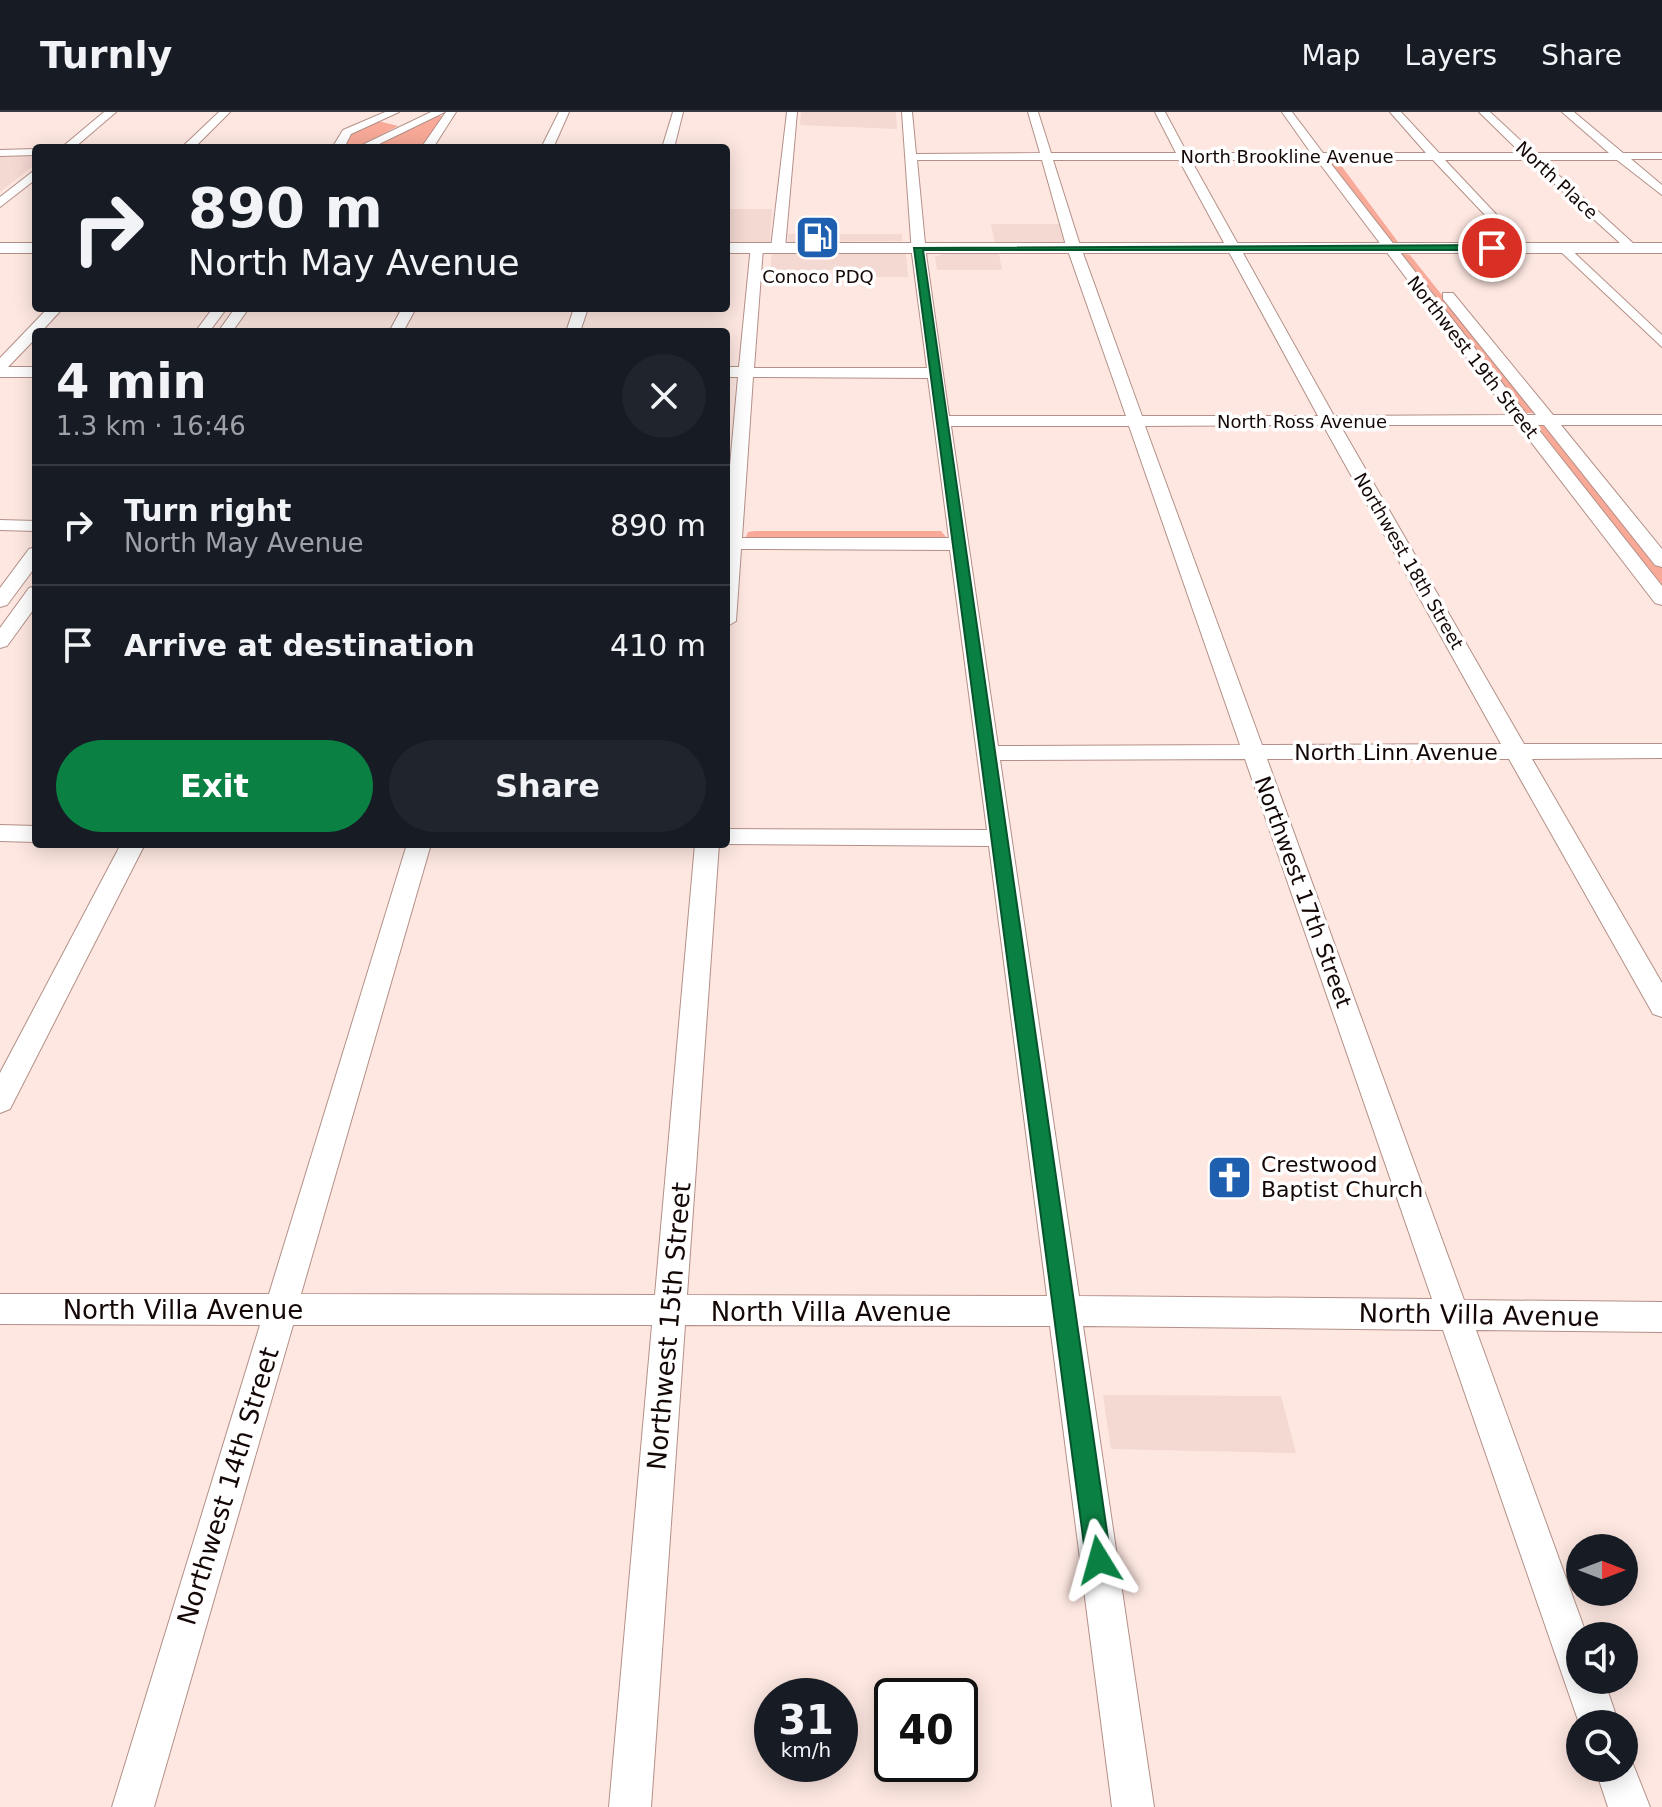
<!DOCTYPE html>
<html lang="en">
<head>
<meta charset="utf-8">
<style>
	:root { --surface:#171b24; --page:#20242c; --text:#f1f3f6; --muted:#9ea1a6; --line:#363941; --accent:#0b8043 }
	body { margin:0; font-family:"DejaVu Sans",sans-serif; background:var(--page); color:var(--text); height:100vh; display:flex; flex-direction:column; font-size:30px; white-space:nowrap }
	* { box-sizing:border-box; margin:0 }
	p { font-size:26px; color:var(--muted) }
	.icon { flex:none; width:44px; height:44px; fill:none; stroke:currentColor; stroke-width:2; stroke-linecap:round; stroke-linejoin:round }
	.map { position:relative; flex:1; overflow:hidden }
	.panel { position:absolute; left:32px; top:216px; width:698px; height:520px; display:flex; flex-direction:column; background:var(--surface); border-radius:8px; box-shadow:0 4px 20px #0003 }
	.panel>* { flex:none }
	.top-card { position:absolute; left:32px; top:32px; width:698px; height:168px; border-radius:8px; box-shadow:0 4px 20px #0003; background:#171b24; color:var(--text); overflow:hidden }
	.needle { width:52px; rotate:90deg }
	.tools { position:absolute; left:1566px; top:1422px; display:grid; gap:16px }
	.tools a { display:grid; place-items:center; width:72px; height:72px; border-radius:50%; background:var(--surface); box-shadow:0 4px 20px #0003; font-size:40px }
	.speed { position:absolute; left:754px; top:1566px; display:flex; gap:16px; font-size:40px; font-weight:700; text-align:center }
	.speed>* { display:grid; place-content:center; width:104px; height:104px; border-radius:50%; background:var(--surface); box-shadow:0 4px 20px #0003; line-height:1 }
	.speed small { font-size:20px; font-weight:400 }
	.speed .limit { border:4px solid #111; border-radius:12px; background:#fff; color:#111 }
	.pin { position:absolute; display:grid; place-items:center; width:68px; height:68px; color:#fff; margin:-34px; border:4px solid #fff; border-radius:50%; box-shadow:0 2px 8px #0007 }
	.me { position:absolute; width:88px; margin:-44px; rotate:352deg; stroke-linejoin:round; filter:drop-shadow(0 0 6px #0008) }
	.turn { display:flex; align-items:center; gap:28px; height:168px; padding:0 24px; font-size:36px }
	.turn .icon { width:104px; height:104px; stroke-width:2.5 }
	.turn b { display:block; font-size:56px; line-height:68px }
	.round { display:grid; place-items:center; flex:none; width:84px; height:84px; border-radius:42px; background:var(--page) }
	.head { display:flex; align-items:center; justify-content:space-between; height:136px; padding:0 24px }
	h1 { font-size:48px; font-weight:700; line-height:60px }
	.action { display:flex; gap:16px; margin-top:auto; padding:16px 24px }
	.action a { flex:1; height:92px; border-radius:48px; background:var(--accent); color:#fff; font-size:32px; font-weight:700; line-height:92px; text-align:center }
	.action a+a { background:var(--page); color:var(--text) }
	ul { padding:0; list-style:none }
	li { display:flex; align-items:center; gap:24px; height:120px; padding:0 24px; border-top:2px solid var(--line) }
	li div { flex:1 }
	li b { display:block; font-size:30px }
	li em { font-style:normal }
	header { display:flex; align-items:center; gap:48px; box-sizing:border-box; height:112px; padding:0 40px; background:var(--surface); border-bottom:2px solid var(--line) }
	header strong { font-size:38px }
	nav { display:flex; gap:44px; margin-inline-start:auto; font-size:28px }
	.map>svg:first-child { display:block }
</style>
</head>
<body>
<header>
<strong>Turnly</strong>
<nav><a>Map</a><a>Layers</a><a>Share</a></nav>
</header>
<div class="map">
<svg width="1662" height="1695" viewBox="0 0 1662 1695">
	<rect width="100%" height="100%" fill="#fee7e1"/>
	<path fill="#f4d8d2" d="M 801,0 L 896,0 L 897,17 L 800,13 Z
		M 0,44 L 36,44 L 36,52 L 0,80 Z
		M 726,97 L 772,97 L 770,130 L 726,130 Z
		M 991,112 L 1059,112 L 1064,131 L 995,131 Z
		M 788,122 L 902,122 L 902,129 L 788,130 Z
		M 772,141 L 906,142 L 908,165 L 835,165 L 835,158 L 770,158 Z
		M 943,142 L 999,142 L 1002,158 L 937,158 L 935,145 Z
		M 1103,1283 L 1281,1284 L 1296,1341 L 1111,1337 Z"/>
	<path fill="#f8a997" d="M 434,4 L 443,4 L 422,36 L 367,36 Z
		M 378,9 L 398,14 L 356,36 L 344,36 L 350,21 Z
		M 1327,48 L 1337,48 L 1398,130 L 1391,131 Z
		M 1399,141 L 1410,143 L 1536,301 L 1523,301 Z
		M 1542,313 L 1551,317 L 1662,456 L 1662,479 L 1534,315 Z
		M 755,419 L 941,419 L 947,426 L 746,425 L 748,420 Z"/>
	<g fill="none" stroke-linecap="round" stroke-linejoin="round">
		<defs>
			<path id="minor" d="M 104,0 L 116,0 L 74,36 L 61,36 Z
				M 219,0 L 230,0 L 194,36 L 181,36 Z
				M 385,0 L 399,0 L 351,22 L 344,36 L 332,36 L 343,18 Z
				M 431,0 L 445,0 L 371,36 L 356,36 Z
				M 446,0 L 456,0 L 433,36 L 421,36 Z
				M 559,0 L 569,0 L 553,36 L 541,36 Z
				M 673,0 L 683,0 L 674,36 L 662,36 Z
				M 787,0 L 797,0 L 785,136 L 778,140 L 771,136 Z
				M 902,0 L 912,0 L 916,42 L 1040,41 L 1028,0 L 1038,0 L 1051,41 L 1176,41 L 1155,0 L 1165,0 L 1187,41 L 1311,41 L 1282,0 L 1292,0 L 1323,41 L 1426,41 L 1390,0 L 1401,0 L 1439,41 L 1521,41 L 1479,0 L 1490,0 L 1534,41 L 1609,41 L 1562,0 L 1574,0 L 1623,41 L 1662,41 L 1662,47 L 1631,47 L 1662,73 L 1662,83 L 1617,48 L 1542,48 L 1635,133 L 1637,136 L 1630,140 L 1528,48 L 1445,48 L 1525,133 L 1527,136 L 1520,140 L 1433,48 L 1328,48 L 1527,303 L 1536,303 L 1443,187 L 1443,181 L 1453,181 L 1553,303 L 1662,303 L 1662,313 L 1561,313 L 1662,437 L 1662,455 L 1655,453 L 1544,313 L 1535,313 L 1662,474 L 1662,493 L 1655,491 L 1518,313 L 1340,313 L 1524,632 L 1662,632 L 1662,646 L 1532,647 L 1662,871 L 1662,905 L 1653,902 L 1509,647 L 1267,647 L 1464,1188 L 1662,1190 L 1662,1220 L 1476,1218 L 1587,1524 L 1580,1524 L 1580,1568 L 1604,1568 L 1619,1612 L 1580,1614 L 1443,1218 L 1083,1214 L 1154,1695 L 1112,1695 L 1050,1214 L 685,1213 L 651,1695 L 609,1695 L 652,1213 L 293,1213 L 154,1695 L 112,1695 L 260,1213 L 0,1212 L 0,1182 L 269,1182 L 407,732 L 431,732 L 301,1182 L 655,1183 L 695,732 L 719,732 L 687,1183 L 1047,1184 L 989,734 L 722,732 L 726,732 L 726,717 L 987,718 L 950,438 L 741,437 L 736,509 L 726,515 L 726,398 L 738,265 L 726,265 L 726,255 L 739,255 L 751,133 L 763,136 L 754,256 L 927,256 L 912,142 ZM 917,48 L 1042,48 L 1065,130 L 1126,304 L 949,304 L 926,142 ZM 1053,48 L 1179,48 L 1318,304 L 1142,304 L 1079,130 ZM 1191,48 L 1317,48 L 1510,303 L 1334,304 ZM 753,265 L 928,266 L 949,426 L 742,426 ZM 1323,313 L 1501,632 L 1262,633 L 1145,314 ZM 951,314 L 1129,314 L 1240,633 L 998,634 ZM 1245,647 L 1432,1187 L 1079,1184 L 1000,648 Z
				M 36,37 L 36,43 L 0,44 L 0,38 Z
				M 36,57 L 36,67 L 0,95 L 0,85 Z
				M 1565,132 L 1662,223 L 1662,235 L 1560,139 L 1558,136 Z
				M 48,196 L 63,196 L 41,220 L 36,220 L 36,226 L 8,255 L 36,255 L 36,265 L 0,265 L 0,246 Z
				M 213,196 L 227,196 L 209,220 L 195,220 Z
				M 235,196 L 249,196 L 232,220 L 218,220 Z
				M 402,196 L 416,196 L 403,220 L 389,220 Z
				M 574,196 L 588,196 L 580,220 L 566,220 Z
				M 0,408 L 36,409 L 36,419 L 0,418 Z
				M 36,435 L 36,454 L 7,493 L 0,495 L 0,476 L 29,437 Z
				M 36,474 L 36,494 L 7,534 L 0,536 L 0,516 L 29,476 Z
				M 0,713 L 36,714 L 36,730 L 0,729 Z
				M 121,732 L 145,732 L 10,997 L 0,1001 L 0,961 Z
				M 1624,1639 L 1629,1642 L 1650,1695 L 1608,1695 L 1595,1656 L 1624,1656 Z"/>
			<path id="major" d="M 0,131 L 36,131 L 36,141 L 0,141 Z
				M 726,131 L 1662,131 L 1662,141 L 726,141 Z"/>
		</defs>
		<use href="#minor" stroke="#b39087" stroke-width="2"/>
		<use href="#major" stroke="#b39087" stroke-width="2"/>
		<use href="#minor" fill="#fff" fill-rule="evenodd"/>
		<use href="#major" fill="#fff" fill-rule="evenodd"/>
	</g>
	<path fill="#0b8043" stroke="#07532c" stroke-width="2" d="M 1492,133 L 1495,138 L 923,138 L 1111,1448 L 1108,1457 L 1099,1461 L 1089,1457 L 1086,1448 L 914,136 Z"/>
	<defs>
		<symbol id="fuel-square" viewBox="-11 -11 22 22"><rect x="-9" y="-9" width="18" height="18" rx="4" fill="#1e5fb0" stroke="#fff"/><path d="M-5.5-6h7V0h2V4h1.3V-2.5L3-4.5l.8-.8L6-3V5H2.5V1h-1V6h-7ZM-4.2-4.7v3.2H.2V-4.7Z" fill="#fff"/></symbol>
		<symbol id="church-square" viewBox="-11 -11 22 22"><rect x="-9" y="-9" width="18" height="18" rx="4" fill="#1e5fb0" stroke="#fff"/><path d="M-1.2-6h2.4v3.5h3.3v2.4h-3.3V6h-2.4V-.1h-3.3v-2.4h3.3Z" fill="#fff"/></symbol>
	</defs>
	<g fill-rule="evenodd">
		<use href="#fuel-square" x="792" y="100" width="51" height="51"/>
		<use href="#church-square" x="1204" y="1040" width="51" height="51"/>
	</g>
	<g text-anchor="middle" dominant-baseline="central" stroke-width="7" stroke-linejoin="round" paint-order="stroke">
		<g font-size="18" fill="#140806" stroke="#fff">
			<text x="1287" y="44">North Brookline Avenue</text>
			<text transform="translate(1557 68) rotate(43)">North Place</text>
			<text transform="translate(1473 245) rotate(52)">Northwest 19th Street</text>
			<text x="1302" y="309">North Ross Avenue</text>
			<text transform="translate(1409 449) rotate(60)">Northwest 18th Street</text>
		</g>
		<g font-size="18" fill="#140806" stroke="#fff">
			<text x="818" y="164">Conoco PDQ</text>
		</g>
		<g font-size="22" fill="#140806" stroke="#fff">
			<text x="1396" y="640">North Linn Avenue</text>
			<text transform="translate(1303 780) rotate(70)">Northwest 17th Street</text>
		</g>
		<g font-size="22" fill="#140806" stroke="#fff" text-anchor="start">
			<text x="1261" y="1052">Crestwood<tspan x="1261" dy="25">Baptist Church</tspan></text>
		</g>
		<g font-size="26" fill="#140806" stroke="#fff">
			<text x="183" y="1198">North Villa Avenue</text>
			<text x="831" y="1200">North Villa Avenue</text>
			<text transform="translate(1479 1203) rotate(1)">North Villa Avenue</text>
			<text transform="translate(669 1214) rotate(-85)">Northwest 15th Street</text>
			<text transform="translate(228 1374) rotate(-73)">Northwest 14th Street</text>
		</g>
	</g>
</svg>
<div class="tools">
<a><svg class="needle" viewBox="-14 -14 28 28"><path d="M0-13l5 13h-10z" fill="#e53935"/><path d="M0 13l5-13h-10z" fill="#9ea1a6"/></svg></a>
<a><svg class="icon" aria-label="sound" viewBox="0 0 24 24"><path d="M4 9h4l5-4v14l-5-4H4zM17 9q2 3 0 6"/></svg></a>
<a><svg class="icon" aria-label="search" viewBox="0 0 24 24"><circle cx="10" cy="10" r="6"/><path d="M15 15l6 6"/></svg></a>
</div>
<div class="speed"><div>31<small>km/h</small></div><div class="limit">40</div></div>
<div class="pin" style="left:1492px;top:136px;background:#d93025"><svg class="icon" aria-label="arrive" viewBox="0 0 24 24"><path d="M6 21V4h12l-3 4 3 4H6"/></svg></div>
<svg class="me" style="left:1099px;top:1448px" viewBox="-20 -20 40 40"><path d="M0-17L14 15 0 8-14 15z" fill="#0b8043" stroke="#fff" stroke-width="4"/></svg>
<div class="top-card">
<div class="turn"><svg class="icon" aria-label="right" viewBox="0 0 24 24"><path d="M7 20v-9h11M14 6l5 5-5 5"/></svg><div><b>890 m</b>North May Avenue</div></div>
</div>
<section class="panel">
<div class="head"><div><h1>4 min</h1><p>1.3 km · 16:46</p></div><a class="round"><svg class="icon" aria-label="close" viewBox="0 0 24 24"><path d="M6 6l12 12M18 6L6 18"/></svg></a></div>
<ul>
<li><svg class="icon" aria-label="right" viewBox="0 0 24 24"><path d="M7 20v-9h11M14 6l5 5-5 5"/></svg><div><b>Turn right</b><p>North May Avenue</p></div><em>890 m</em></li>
<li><svg class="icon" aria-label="arrive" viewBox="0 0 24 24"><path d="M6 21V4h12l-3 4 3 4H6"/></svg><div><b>Arrive at destination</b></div><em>410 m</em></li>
</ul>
<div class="action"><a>Exit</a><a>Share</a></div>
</section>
</div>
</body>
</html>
